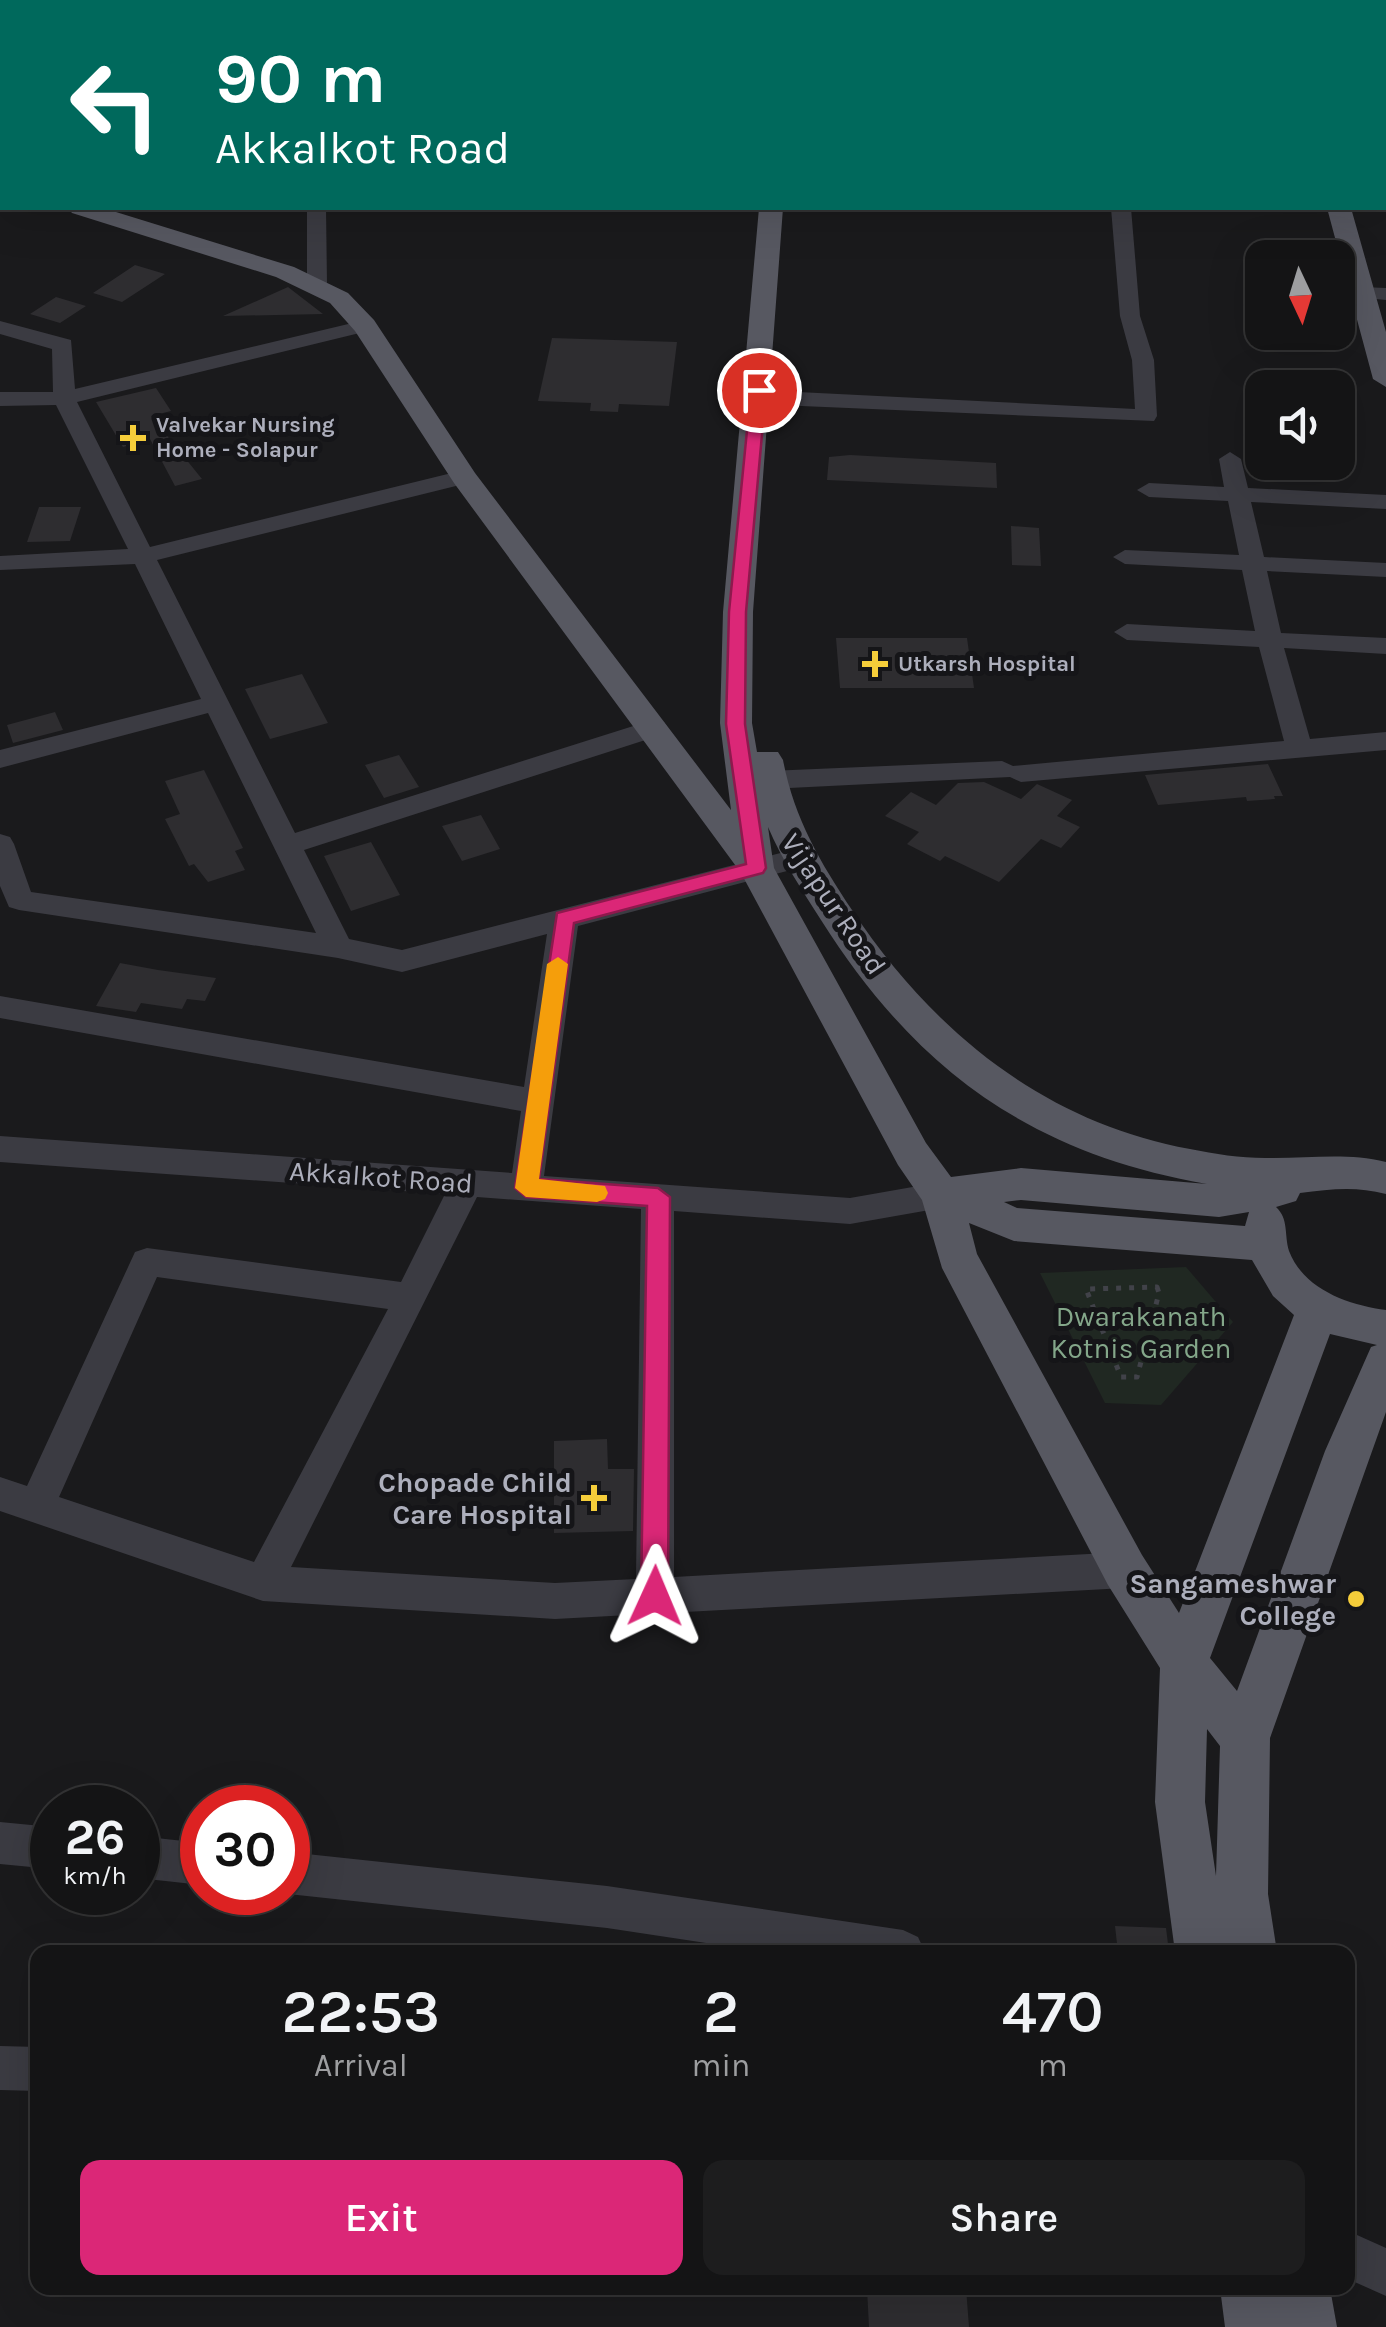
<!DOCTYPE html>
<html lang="en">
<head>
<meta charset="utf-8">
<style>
	:root { --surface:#141415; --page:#1d1d1e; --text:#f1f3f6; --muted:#9d9ea0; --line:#333334; --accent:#db2777 }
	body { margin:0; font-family:Karla,sans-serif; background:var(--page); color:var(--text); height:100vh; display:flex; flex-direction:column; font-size:38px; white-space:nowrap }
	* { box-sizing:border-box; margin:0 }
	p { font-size:32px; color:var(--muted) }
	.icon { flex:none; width:55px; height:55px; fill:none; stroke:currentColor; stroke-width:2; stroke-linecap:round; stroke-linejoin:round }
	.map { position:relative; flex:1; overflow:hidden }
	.panel { position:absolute; left:30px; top:1945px; width:1325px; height:350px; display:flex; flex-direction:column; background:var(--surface); border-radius:20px; box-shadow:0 10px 40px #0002,0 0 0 2px var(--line) }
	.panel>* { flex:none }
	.hud { position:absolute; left:0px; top:0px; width:1388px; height:210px; box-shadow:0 10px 40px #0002,0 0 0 2px var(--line); background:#00695c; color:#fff; overflow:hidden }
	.needle { width:65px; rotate:176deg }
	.controls { position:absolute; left:1245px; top:240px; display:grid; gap:20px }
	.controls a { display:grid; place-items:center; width:110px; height:110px; border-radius:20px; background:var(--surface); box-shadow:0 10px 40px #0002,0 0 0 2px var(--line); font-size:50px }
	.speed { position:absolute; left:30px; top:1785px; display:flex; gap:20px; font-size:50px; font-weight:700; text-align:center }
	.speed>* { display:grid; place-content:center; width:130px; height:130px; border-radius:50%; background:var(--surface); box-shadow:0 10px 40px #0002,0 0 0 2px var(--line); line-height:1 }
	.speed small { font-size:25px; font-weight:400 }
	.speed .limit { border:15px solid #d22; background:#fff; color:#111 }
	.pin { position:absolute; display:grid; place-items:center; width:85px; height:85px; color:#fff; margin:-42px; border:5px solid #fff; border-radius:50%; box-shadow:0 2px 10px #0007 }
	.me { position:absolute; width:110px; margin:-55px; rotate:1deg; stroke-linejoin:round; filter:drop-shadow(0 0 8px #0008) }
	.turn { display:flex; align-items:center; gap:35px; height:210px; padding:0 50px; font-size:45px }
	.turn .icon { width:130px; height:130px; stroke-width:2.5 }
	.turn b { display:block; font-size:70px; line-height:85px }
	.eta { display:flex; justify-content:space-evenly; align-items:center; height:170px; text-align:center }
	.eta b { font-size:60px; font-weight:600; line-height:70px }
	.action { display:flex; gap:20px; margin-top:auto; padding:20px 50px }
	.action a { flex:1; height:115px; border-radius:20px; background:var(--accent); color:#fff; font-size:40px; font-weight:600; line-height:115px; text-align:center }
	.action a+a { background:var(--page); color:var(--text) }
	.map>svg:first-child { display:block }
</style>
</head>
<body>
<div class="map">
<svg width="1386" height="2327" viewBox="0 0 1386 2327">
	<rect width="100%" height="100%" fill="#1a1a1c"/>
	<path fill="#202822" d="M 1186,1267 L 1233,1322 L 1161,1405 L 1105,1403 L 1040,1273 Z"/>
	<path fill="#2e2d30" d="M 135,265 L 165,274 L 122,302 L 93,293 Z
		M 288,287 L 323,314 L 223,316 Z
		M 56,297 L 86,306 L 60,323 L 30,314 Z
		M 552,338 L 677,342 L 669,406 L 619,404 L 618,412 L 590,411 L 591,403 L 538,401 Z
		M 156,388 L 171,411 L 151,416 L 202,479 L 175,486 L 150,439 L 123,447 L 96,402 Z
		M 850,455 L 996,463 L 997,488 L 827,480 L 829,457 Z
		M 39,507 L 81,507 L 70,541 L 27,542 Z
		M 1011,526 L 1039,528 L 1041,566 L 1012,565 Z
		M 836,638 L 967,638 L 974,688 L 840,688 Z
		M 302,674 L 328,723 L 270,739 L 245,689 Z
		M 55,712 L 63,730 L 13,743 L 7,725 Z
		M 399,755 L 419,787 L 384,798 L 365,765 Z
		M 1268,764 L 1283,796 L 1274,796 L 1275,799 L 1247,801 L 1246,797 L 1158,805 L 1145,775 Z
		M 204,770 L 243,848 L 235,851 L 245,870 L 208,882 L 194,864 L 189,866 L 165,819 L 180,814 L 165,781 Z
		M 984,782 L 1021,799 L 1037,784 L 1072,800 L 1057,816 L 1080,827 L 1061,848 L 1041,839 L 999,882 L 945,856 L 940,861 L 907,844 L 919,832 L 885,816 L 911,792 L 936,805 L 958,783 Z
		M 481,815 L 500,849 L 462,861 L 442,826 Z
		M 371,842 L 400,895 L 351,911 L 324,856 Z
		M 120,963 L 158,970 L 216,978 L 205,1001 L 187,999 L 182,1009 L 141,1003 L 136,1012 L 96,1006 Z
		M 607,1439 L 608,1469 L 634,1469 L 633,1531 L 554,1533 L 554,1441 Z
		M 1115,1926 L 1166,1928 L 1169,1952 L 1118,1952 Z
		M 867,2288 L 966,2288 L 969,2327 L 869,2327 Z"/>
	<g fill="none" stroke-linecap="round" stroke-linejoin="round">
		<path stroke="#414249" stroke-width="5" stroke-dasharray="5 8" stroke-linecap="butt" d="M 1157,1287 L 1159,1293 L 1137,1377 L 1121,1377 L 1086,1289 Z"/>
		<path fill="#3b3b42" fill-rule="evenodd" d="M 469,0 L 570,0 L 571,2 L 470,2 Z
			M 1165,0 L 1191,0 L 1192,2 L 1166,2 Z
			M 0,61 L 2,61 L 2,71 L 0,71 Z
			M 1385,178 L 1386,178 L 1386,190 L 1385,190 Z
			M 307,208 L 326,208 L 327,284 L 317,290 L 307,284 Z
			M 1111,208 L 1131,208 L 1140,316 L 1154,360 L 1157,416 L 1154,421 L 778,405 L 767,398 L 778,391 L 1135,409 L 1132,360 L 1120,316 Z
			M 1362,287 L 1386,288 L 1386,300 L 1355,297 L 1352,293 Z
			M 365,320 L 372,322 L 376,326 L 372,330 L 77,402 L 150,547 L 464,470 L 476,477 L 472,482 L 157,560 L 295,833 L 646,722 L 664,722 L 668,728 L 664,734 L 304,850 L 349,939 L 402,950 L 800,848 L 810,851 L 814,858 L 810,865 L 578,926 L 544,1176 L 850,1198 L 941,1182 L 953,1186 L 957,1195 L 953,1204 L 941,1208 L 850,1224 L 674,1211 L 674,1577 L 1125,1552 L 1138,1558 L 1144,1570 L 1138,1582 L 1125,1588 L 555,1619 L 263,1601 L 0,1511 L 0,1477 L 27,1486 L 135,1252 L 147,1248 L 401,1282 L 445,1194 L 0,1162 L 0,1136 L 512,1173 L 521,1111 L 0,1018 L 0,996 L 524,1087 L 547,934 L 402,972 L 338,958 L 19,910 L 9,907 L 0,886 L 0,834 L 10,837 L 14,844 L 31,892 L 316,933 L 208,713 L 0,768 L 0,750 L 201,699 L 135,564 L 0,570 L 0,556 L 128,549 L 56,405 L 0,406 L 0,392 L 53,392 L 52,349 L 0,334 L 0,321 L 71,340 L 75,389 ZM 477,1197 L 641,1209 L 636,1579 L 555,1583 L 291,1567 ZM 157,1277 L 388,1309 L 254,1562 L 59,1497 Z
			M 1230,452 L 1241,459 L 1248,488 L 1386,495 L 1386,509 L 1251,502 L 1264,557 L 1386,563 L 1386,577 L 1267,571 L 1281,633 L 1386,638 L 1386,654 L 1284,648 L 1310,739 L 1386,732 L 1386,750 L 1021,782 L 1010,777 L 769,789 L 759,786 L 755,780 L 759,774 L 769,771 L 1002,761 L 1013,766 L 1284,741 L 1259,647 L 1127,640 L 1114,632 L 1127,624 L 1255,631 L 1242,570 L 1125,564 L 1113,557 L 1125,550 L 1239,555 L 1228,501 L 1149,497 L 1137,490 L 1149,483 L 1224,487 L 1219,459 Z
			M 0,1822 L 52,1827 L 52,1869 L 0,1864 Z
			M 138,1836 L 202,1843 L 202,1885 L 138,1878 Z
			M 288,1852 L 607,1886 L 903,1930 L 918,1937 L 925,1952 L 765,1952 L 607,1928 L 288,1894 L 284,1892 L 288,1892 Z
			M 0,2046 L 38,2047 L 38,2091 L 0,2090 Z
			M 1348,2231 L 1386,2248 L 1386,2296 L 1348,2279 Z"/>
		<path fill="#575861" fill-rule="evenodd" d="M 1386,37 L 1386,50 L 1385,50 L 1385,37 Z
			M 0,175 L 2,176 L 2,190 L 0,190 Z
			M 68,208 L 103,208 L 294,267 L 348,293 L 374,320 L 475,473 L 731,810 L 720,723 L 723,612 L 759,208 L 783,208 L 753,612 L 752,723 L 757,752 L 778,752 L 783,760 C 794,818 820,862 852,910 C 933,1032 1044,1122 1190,1149 C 1215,1154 1240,1158 1265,1158 C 1307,1159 1345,1152 1386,1162 L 1386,1194 C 1356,1186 1331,1189 1300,1193 L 1296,1201 L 1276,1207 C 1289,1219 1284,1234 1289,1251 C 1304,1290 1349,1305 1386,1310 L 1386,1412 L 1270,1738 L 1268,1894 L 1277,1952 L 1175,1952 L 1155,1802 L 1160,1668 L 1108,1585 L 942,1268 L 922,1200 L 898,1165 L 741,873 L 454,483 L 355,331 L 330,303 L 276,277 L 72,213 ZM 768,827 C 782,860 802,890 821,920 C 916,1070 1030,1153 1207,1184 L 1021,1168 L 951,1177 L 926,1143 L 774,868 ZM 1021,1200 L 1219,1217 L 1249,1212 L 1245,1226 L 1017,1208 L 1004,1202 ZM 969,1223 L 1014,1241 L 1252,1260 L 1273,1296 L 1294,1315 L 1179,1613 L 1142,1555 L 977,1254 ZM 1330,1334 L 1377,1345 L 1371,1347 L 1325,1451 L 1237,1691 L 1210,1658 ZM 1207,1729 L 1220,1746 L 1216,1876 L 1205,1802 Z
			M 1327,208 L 1351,208 L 1386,332 L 1386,387 L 1373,379 Z
			M 1220,2288 L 1330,2288 L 1337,2327 L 1225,2327 Z"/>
	</g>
	<path fill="#db2777" stroke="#8e194d" stroke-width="2.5" d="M 759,386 L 766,390 L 746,612 L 745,724 L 766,868 L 763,873 L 574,923 L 539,1179 L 658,1188 L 670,1197 L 668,1596 L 664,1605 L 655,1609 L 645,1605 L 641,1596 L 647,1206 L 526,1197 L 515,1188 L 557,913 L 746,864 L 726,724 L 729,612 L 751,390 Z"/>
	<path fill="#f59e0b" d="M 558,957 L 568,964 L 539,1179 L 605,1186 L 608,1193 L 605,1199 L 597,1202 L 526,1197 L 515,1188 L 547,964 Z"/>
	<g fill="#f5cd3a" stroke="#151518" stroke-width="4">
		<path d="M128 423h10v10h10v10h-10v10h-10v-10h-10v-10h10z"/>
		<path d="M870 649h10v10h10v10h-10v10h-10v-10h-10v-10h10z"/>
		<path d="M589 1483h10v10h10v10h-10v10h-10v-10h-10v-10h10z"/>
		<circle cx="1356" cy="1599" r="10"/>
	</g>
	<g text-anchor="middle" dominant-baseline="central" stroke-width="10" stroke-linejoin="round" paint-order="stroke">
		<g font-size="22" font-weight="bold" fill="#adafbc" stroke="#151518" text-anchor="start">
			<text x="156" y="425">Valvekar Nursing<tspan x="156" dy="25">Home - Solapur</tspan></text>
			<text x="898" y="664">Utkarsh Hospital</text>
		</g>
		<g font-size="28" fill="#adafbc" stroke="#151518">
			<text transform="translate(834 904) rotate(56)">Vijapur Road</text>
			<text transform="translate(381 1177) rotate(4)">Akkalkot Road</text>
		</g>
		<g font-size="28" fill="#84a78a" stroke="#151518">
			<text x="1141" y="1316">Dwarakanath<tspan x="1141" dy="32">Kotnis Garden</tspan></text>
		</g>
		<g font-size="28" font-weight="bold" fill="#adafbc" stroke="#151518" text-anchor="end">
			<text x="572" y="1482">Chopade Child<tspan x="572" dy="32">Care Hospital</tspan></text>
			<text x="1336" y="1583">Sangameshwar<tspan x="1336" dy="32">College</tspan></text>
		</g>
	</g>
</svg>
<div class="controls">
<a><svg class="needle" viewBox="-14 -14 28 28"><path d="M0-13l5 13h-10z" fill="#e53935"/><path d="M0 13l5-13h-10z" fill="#9d9ea0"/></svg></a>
<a><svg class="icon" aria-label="sound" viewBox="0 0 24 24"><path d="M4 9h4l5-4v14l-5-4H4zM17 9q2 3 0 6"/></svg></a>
</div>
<div class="speed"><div>26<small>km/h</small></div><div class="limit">30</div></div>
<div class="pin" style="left:759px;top:390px;background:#d93025"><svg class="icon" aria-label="arrive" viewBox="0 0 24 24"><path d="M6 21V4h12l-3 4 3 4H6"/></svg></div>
<svg class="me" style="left:655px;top:1596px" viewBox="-20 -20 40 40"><path d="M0-17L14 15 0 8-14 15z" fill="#db2777" stroke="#fff" stroke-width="4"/></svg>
<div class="hud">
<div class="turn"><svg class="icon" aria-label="left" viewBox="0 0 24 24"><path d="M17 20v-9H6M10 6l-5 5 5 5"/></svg><div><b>90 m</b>Akkalkot Road</div></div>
</div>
<section class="panel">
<div class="eta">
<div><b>22:53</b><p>Arrival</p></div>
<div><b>2</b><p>min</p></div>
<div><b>470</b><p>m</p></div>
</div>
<div class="action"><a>Exit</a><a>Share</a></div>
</section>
</div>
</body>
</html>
